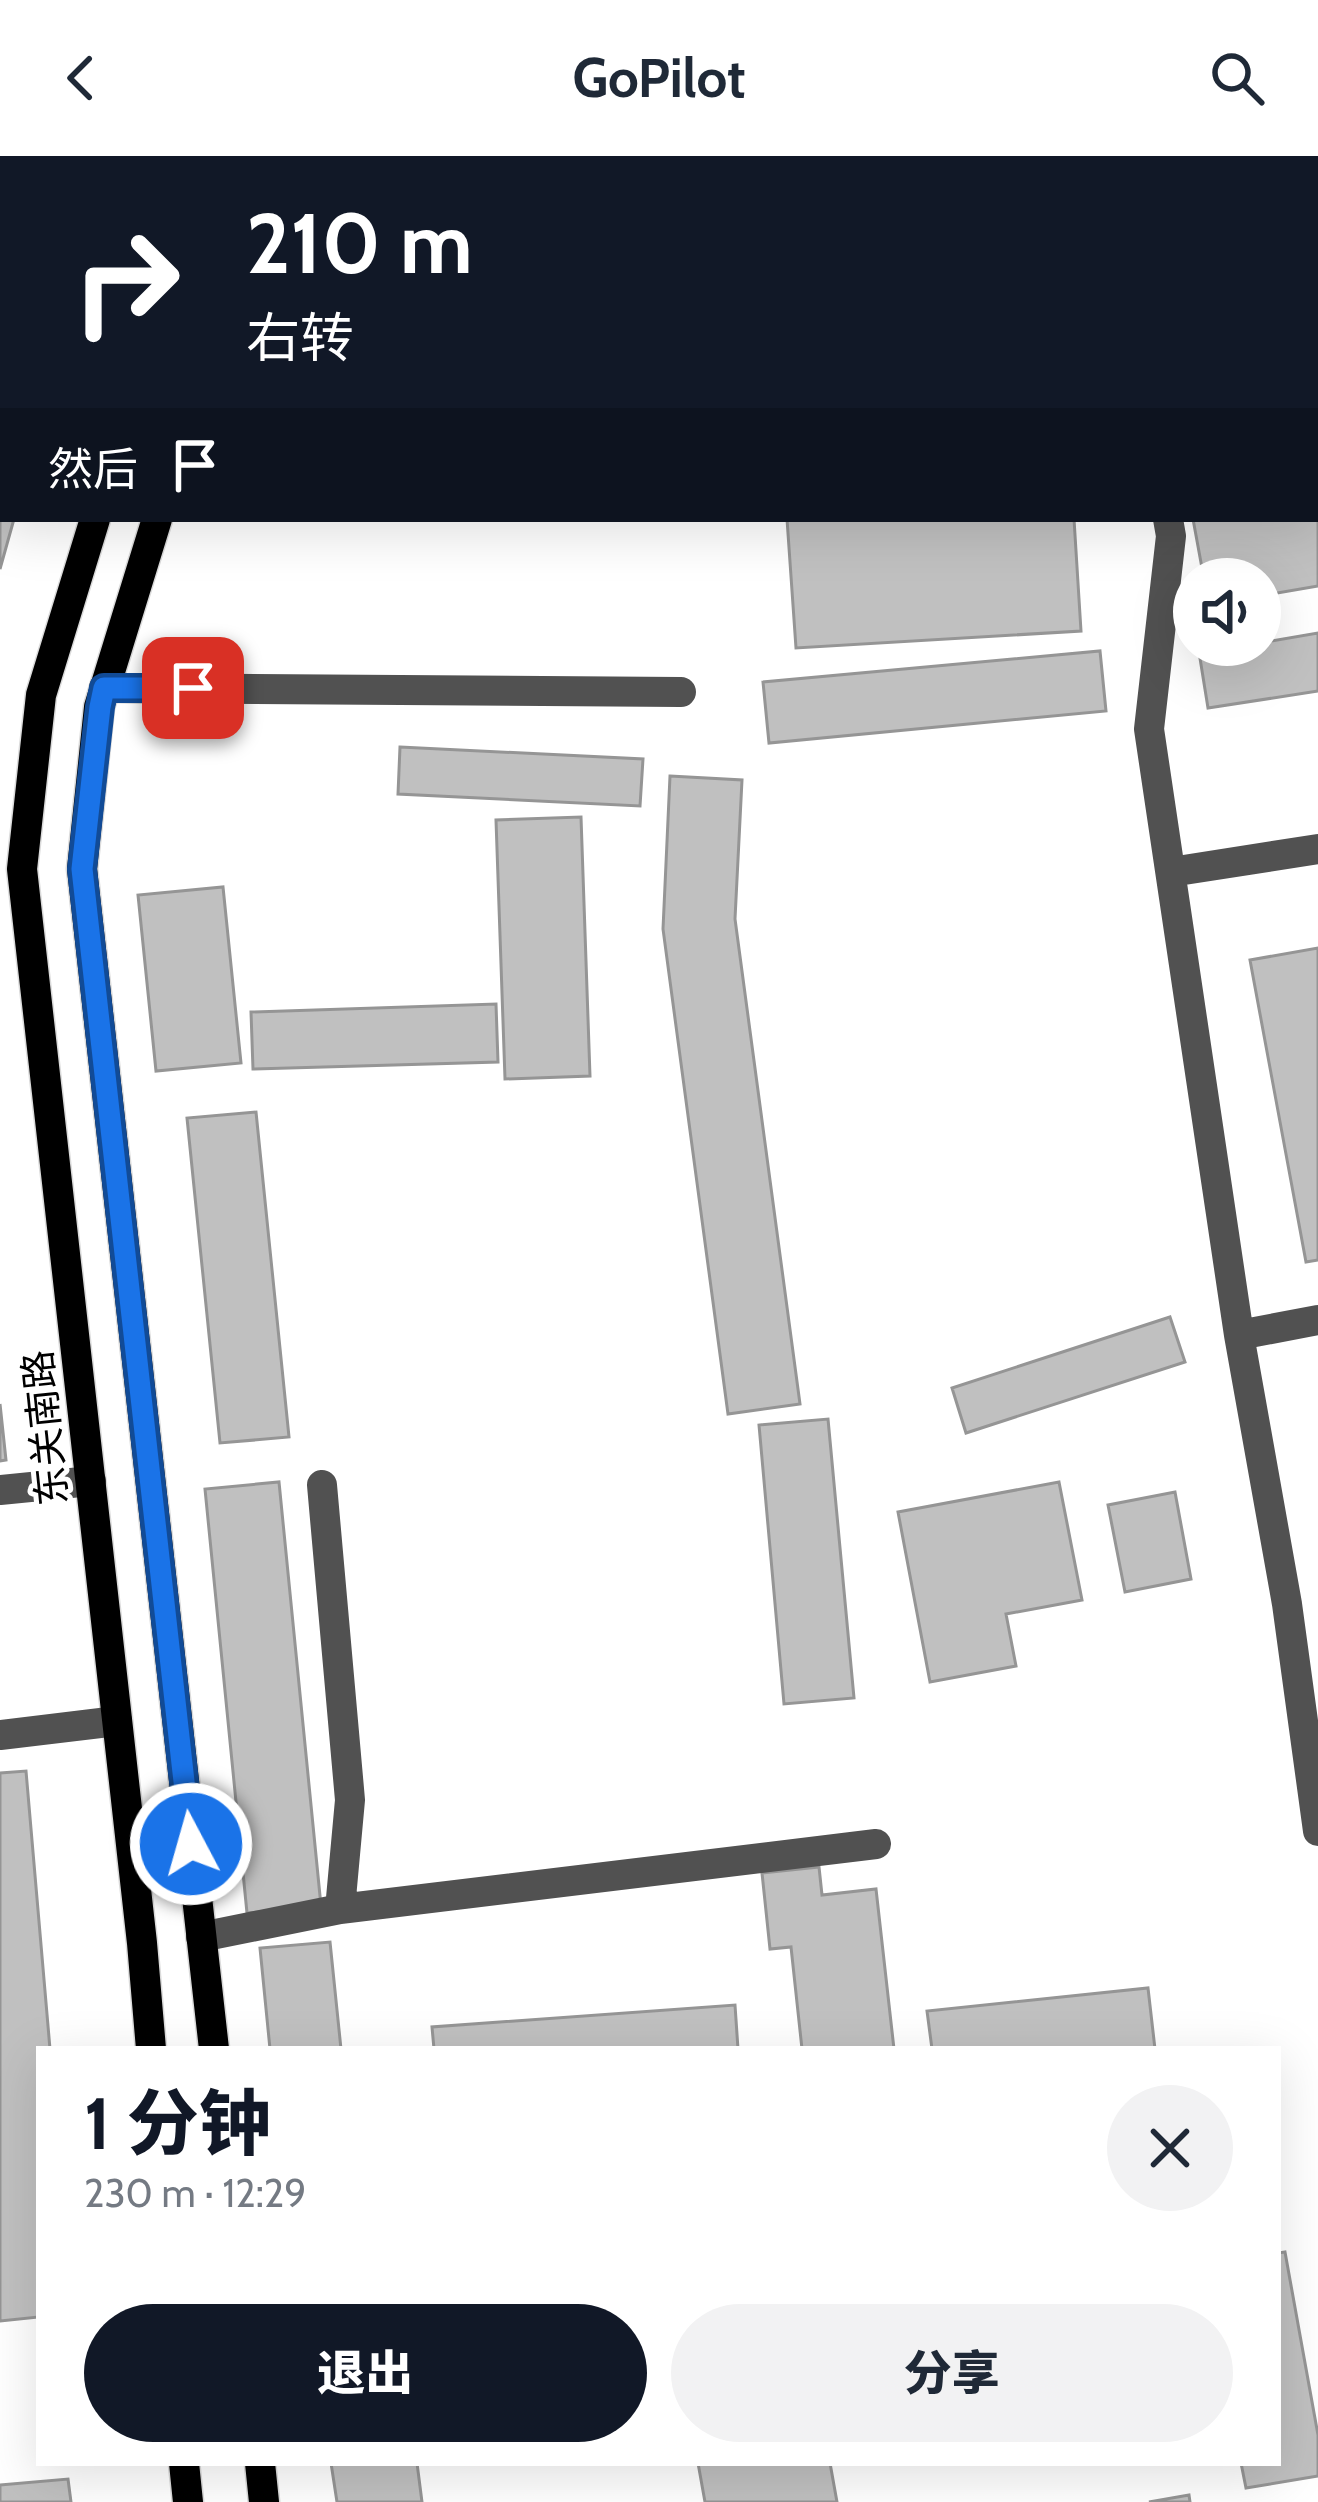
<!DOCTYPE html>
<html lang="zh">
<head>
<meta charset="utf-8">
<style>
	:root { --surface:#fff; --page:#f2f2f3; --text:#1f2937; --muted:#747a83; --accent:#111827 }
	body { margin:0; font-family:Cabin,"Noto Sans SC",sans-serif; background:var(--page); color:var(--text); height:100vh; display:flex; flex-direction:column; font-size:45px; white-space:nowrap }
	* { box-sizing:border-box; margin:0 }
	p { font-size:39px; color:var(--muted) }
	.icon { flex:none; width:66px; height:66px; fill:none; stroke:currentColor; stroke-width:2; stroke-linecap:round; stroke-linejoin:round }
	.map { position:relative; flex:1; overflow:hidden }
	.details { position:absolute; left:36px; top:1890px; width:1245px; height:420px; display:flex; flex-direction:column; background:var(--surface); border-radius:0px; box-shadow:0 12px 48px #0002 }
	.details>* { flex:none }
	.top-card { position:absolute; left:0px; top:0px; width:1320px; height:366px; box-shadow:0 12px 48px #0002; background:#111827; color:#fff; overflow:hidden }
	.fabs { position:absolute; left:1173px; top:402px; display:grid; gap:24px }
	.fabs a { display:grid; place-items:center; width:108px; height:108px; border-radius:50%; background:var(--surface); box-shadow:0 12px 48px #0002; font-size:60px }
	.pin { position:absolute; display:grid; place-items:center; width:102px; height:102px; color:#fff; margin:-51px; border-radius:24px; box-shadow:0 6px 18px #0006 }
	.me { position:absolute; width:132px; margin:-66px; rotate:354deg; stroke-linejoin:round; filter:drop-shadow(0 0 9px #0008) }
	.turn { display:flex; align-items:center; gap:42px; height:252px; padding:0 48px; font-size:54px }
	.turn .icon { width:156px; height:156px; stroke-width:2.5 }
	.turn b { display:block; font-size:84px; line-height:102px }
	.then { display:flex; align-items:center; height:114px; padding:0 48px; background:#0003; gap:24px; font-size:45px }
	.round { display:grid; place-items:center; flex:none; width:126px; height:126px; border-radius:63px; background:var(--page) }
	.summary { display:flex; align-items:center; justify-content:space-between; height:204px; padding:0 48px }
	h1 { font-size:72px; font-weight:800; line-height:90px; color:var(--accent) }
	.primary-button { display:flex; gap:24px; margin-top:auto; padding:24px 48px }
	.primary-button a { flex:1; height:138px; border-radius:72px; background:var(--accent); color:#fff; font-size:48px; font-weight:800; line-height:138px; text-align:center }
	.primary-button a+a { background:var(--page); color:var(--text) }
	header { display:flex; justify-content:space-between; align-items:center; height:156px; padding:0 48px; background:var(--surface); font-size:54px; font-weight:800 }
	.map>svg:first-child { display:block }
</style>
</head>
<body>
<header><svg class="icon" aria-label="back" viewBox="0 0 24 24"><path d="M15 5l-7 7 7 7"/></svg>GoPilot<svg class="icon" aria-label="search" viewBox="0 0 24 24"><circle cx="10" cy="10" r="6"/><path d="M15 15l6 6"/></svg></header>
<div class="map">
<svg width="1318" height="2346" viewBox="0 0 1318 2346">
	<rect width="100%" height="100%" fill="#fff"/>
	<path fill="#c0c0c0" stroke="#959595" stroke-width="3" d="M 32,0 L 105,0 L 104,3 L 31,3 Z
		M 325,0 L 406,0 L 405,3 L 324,3 Z
		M 949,0 L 1159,0 L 1168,3 L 958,3 Z
		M 1203,0 L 1281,0 L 1280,3 L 1202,3 Z
		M 3,101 L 3,245 L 0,244 L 0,111 Z
		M 0,314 L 3,315 L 3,363 L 14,363 L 0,413 Z
		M 1318,341 L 1318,430 L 1260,440 L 1260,423 L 1204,423 L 1193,363 L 1317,363 Z
		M 787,363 L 1074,363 L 1081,475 L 796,492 Z
		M 1318,477 L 1318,535 L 1208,552 L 1199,496 L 1260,489 L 1260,487 Z
		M 1100,495 L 1106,555 L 769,587 L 763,526 Z
		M 400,591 L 643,603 L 640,650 L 398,638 Z
		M 670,620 L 742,624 L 735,763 L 800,1248 L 728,1258 L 663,773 Z
		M 581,661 L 590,920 L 505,923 L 496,664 Z
		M 223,731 L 241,907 L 156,915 L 138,739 Z
		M 1318,792 L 1318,1104 L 1306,1106 L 1250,804 Z
		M 496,848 L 498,906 L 253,913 L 251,856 Z
		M 256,956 L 289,1281 L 220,1287 L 187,962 Z
		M 1170,1161 L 1185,1206 L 966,1277 L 952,1232 Z
		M 0,1248 L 6,1304 L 0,1305 Z
		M 828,1263 L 854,1542 L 784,1548 L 759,1269 Z
		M 279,1326 L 321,1750 L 247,1757 L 205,1333 Z
		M 1059,1326 L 1082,1444 L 1006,1458 L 1016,1510 L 930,1526 L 898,1356 Z
		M 1175,1336 L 1191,1423 L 1125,1436 L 1108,1349 Z
		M 26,1615 L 50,1893 L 39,1893 L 39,2161 L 0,2165 L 0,1617 Z
		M 819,1711 L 822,1739 L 876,1733 L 894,1893 L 802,1893 L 791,1791 L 770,1793 L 762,1717 Z
		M 330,1786 L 341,1893 L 270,1893 L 260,1792 Z
		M 1148,1832 L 1155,1893 L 932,1893 L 927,1855 Z
		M 735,1849 L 738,1893 L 434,1893 L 432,1871 Z
		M 1285,2096 L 1318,2279 L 1318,2320 L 1246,2332 L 1241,2307 L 1278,2307 L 1278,2097 Z
		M 331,2307 L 417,2307 L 422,2346 L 337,2346 Z
		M 698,2307 L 830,2307 L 837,2346 L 705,2346 Z
		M 68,2323 L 71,2346 L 0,2346 L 0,2329 Z
		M 1189,2339 L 1190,2346 L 1149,2346 Z"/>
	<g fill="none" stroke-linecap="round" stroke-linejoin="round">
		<defs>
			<path id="major" d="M 205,3 L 206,0
				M 267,3 L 268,0
				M 95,363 L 41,539 L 22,713 L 142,1787 L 151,1893
				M 157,363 L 99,551 L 82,713 L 214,1893
				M 184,2307 L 188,2346
				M 260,2307 L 264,2346"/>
		</defs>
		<use href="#major" stroke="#dbdbdb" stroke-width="33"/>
		<path stroke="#515151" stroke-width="30" d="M 0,267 L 3,267
			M 1168,363 L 1171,380 L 1149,573 L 1239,1179 L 1287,1448 L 1318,1675
			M 104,532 L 681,536
			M 1171,716 L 1318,693
			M 1239,1179 L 1318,1164
			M 322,1329 L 350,1644 L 340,1753
			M 0,1334 L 91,1325
			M 0,1579 L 117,1565
			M 201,1781 L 340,1753 L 876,1688"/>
		<use href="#major" stroke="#000" stroke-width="30"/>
	</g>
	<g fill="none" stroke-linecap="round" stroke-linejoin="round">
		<defs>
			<path id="route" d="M 191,1688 L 82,713 L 100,551 L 104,532 L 193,532"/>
		</defs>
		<use href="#route" stroke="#114b97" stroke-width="30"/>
		<use href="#route" stroke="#1a73e8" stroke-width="21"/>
	</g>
	<g text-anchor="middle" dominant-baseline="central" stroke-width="10" stroke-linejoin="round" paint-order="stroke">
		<g font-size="39" fill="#000" stroke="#fff">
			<text transform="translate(45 1272) rotate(-96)">东关南路</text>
		</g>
	</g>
</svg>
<div class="fabs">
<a><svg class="icon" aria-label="sound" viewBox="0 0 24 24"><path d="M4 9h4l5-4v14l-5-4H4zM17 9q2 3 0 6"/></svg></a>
</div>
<div class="pin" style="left:193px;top:532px;background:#d93025"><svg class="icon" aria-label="arrive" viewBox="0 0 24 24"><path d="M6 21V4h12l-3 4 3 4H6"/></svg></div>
<svg class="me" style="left:191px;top:1688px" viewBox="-20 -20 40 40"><circle r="17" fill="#1a73e8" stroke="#fff" stroke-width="3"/><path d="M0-11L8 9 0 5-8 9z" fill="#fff"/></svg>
<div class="top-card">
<div class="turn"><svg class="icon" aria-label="right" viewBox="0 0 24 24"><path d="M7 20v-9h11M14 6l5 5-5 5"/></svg><div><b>210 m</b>右转</div></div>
<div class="then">然后<svg class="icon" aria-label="arrive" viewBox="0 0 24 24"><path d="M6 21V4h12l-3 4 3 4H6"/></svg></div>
</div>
<section class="details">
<div class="summary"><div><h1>1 分钟</h1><p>230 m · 12:29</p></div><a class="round"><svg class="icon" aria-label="close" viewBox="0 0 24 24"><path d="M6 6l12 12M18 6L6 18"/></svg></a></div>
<div class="primary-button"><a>退出</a><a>分享</a></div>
</section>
</div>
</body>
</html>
